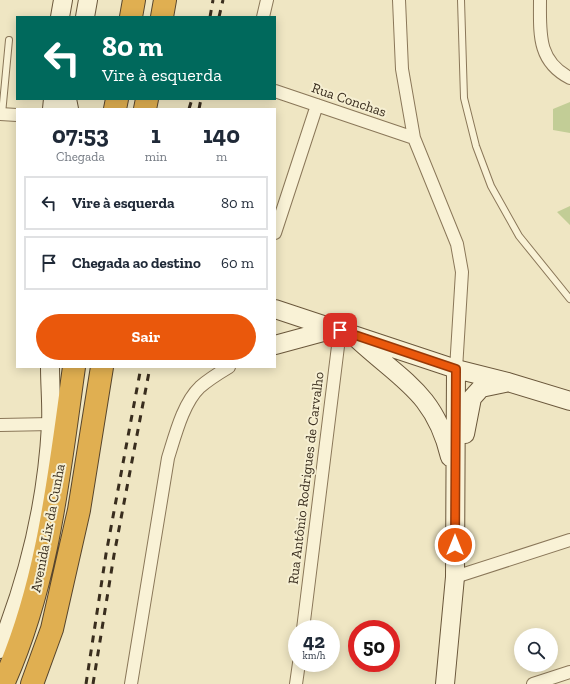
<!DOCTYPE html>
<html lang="pt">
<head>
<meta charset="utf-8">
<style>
	:root { --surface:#fff; --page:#f6f6f7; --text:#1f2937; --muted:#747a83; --line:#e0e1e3; --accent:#ea580c }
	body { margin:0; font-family:"Zilla Slab",serif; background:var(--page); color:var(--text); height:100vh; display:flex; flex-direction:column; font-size:15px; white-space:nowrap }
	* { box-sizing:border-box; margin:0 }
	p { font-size:13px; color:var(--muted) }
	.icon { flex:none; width:22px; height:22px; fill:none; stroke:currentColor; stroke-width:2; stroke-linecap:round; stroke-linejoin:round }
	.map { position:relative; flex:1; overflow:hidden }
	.side { position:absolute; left:16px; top:108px; width:260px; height:260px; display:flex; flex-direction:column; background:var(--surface); border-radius:0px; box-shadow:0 2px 10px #0003 }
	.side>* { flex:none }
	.banner { position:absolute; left:16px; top:16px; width:260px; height:84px; border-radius:0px; box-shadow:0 2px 10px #0003; background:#00695c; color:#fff; overflow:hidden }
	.tools { position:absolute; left:514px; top:628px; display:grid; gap:8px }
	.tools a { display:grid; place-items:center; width:44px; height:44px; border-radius:50%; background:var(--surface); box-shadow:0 2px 10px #0003; font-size:20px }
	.speed { position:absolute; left:288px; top:620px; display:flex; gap:8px; font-size:20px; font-weight:700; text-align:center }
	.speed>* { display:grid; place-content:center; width:52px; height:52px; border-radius:50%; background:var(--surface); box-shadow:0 2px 10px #0003; line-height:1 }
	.speed small { font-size:10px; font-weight:400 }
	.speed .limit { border:6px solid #d22; background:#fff; color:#111 }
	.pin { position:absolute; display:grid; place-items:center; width:34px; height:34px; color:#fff; margin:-17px; border-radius:8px; box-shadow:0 2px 6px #0006 }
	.me { position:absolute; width:44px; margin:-22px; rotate:0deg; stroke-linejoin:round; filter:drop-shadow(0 0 3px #0008) }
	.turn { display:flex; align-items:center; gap:14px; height:84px; padding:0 20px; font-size:18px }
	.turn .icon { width:52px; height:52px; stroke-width:2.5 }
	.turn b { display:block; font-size:28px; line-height:34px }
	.eta { display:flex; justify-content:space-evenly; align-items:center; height:68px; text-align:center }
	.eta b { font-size:24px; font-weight:800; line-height:28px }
	.button { display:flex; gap:8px; margin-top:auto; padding:8px 20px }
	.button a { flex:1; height:46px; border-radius:24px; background:var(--accent); color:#fff; font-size:16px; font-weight:800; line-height:46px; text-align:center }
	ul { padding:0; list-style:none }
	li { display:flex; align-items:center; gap:12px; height:54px; margin:0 8px 6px; padding:0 12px; border:2px solid var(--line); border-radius:0px }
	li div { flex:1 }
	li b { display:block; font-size:15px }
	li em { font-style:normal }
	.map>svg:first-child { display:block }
</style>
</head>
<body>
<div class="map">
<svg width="570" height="684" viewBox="0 0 570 684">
	<rect width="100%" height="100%" fill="#efe6c3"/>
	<path fill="#c2cd96" d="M 570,102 L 570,133 L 553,130 L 553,109 Z
		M 570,206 L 570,225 L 557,212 Z"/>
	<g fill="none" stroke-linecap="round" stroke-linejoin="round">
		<defs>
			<path id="lane" d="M 461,0 L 464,98 L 476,146 L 491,186 L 519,236 L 570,299
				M 2,114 L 9,40"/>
			<path id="street" d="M 399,0 L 402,69 L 414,138 L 457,244 L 462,272 L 456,369
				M 540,0 C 540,33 537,61 570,78
				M 263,17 L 267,0
				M 275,91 L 414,138
				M 0,114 L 17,115
				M 275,233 L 317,105
				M 0,425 L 51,424
				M 455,577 L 570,540
				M 303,629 L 340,330
				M 131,684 L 168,458 C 175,436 183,403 200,387 C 209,379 219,373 229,367
				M 296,684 L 299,663
				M 533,684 L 570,672"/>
			<path id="secondary" d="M 60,17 L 63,0
				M 85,17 L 88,0
				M 67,99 L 69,109
				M 52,109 L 53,99
				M 275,309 L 456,369 L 508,382 L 570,401
				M 357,339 C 401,380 435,393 450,457
				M 275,345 L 334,329
				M 465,434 L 472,398 L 481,388 L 505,383
				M 0,649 C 29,577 47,502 51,425 C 52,406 50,386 50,367
				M 445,684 L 455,577 L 456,369"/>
			<path id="highway" d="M 131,17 L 134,0
				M 162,17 L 165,0
				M 115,109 L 117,99
				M 145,109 L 147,99
				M 3,684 C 48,585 59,474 74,367
				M 32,684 L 52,629 L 79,510 L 102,367"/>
		</defs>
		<use href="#lane" stroke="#8a7759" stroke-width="8"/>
		<use href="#street" stroke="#8a7759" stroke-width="14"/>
		<use href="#secondary" stroke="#6b583c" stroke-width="20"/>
		<use href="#highway" stroke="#57452d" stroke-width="24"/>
		<use href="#lane" stroke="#f9f2d6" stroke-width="6"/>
		<use href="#street" stroke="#f9f2d6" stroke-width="12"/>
		<use href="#secondary" stroke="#f9f2d6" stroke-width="18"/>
		<use href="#highway" stroke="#e0af51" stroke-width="22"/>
		<path stroke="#392d1e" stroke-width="3" stroke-dasharray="7 7" stroke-linecap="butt" d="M 210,17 L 213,0
			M 219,17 L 223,0
			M 189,109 L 192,99
			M 199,109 L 201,99
			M 86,684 L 106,554 L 141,367
			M 93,684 L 114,555 L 150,367"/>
	</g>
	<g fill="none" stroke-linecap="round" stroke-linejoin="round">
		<defs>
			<path id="route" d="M 340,330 L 456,369 L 455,545"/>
		</defs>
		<use href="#route" stroke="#983908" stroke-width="10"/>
		<use href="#route" stroke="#ea580c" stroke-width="7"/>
	</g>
	<g text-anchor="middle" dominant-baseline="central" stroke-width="4" stroke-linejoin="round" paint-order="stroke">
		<g font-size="14" fill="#392d1e" stroke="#f6efd2">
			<text transform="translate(349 100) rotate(19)">Rua Conchas</text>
			<text transform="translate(306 478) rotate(-83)">Rua Antônio Rodrigues de Carvalho</text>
			<text transform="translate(48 528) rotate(-79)">Avenida Lix da Cunha</text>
		</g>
	</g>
</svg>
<div class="tools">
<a><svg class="icon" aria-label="search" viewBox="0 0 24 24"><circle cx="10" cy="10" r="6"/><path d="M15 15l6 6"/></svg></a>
</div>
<div class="speed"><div>42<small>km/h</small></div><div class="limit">50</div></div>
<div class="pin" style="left:340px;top:330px;background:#d93025"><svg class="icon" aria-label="arrive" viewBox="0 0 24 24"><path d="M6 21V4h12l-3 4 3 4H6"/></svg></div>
<svg class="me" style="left:455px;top:545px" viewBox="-20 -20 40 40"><circle r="17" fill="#ea580c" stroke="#fff" stroke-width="3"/><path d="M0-11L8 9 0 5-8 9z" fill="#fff"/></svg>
<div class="banner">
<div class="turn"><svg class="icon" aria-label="left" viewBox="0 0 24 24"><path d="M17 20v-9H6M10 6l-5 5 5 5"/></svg><div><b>80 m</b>Vire à esquerda</div></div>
</div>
<section class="side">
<div class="eta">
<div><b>07:53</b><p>Chegada</p></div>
<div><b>1</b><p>min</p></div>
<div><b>140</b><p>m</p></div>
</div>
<ul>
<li><svg class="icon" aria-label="left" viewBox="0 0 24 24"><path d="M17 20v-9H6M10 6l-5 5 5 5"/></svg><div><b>Vire à esquerda</b></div><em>80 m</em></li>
<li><svg class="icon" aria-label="arrive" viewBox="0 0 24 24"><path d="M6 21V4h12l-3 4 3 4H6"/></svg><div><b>Chegada ao destino</b></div><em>60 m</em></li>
</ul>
<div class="button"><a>Sair</a></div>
</section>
</div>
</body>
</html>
